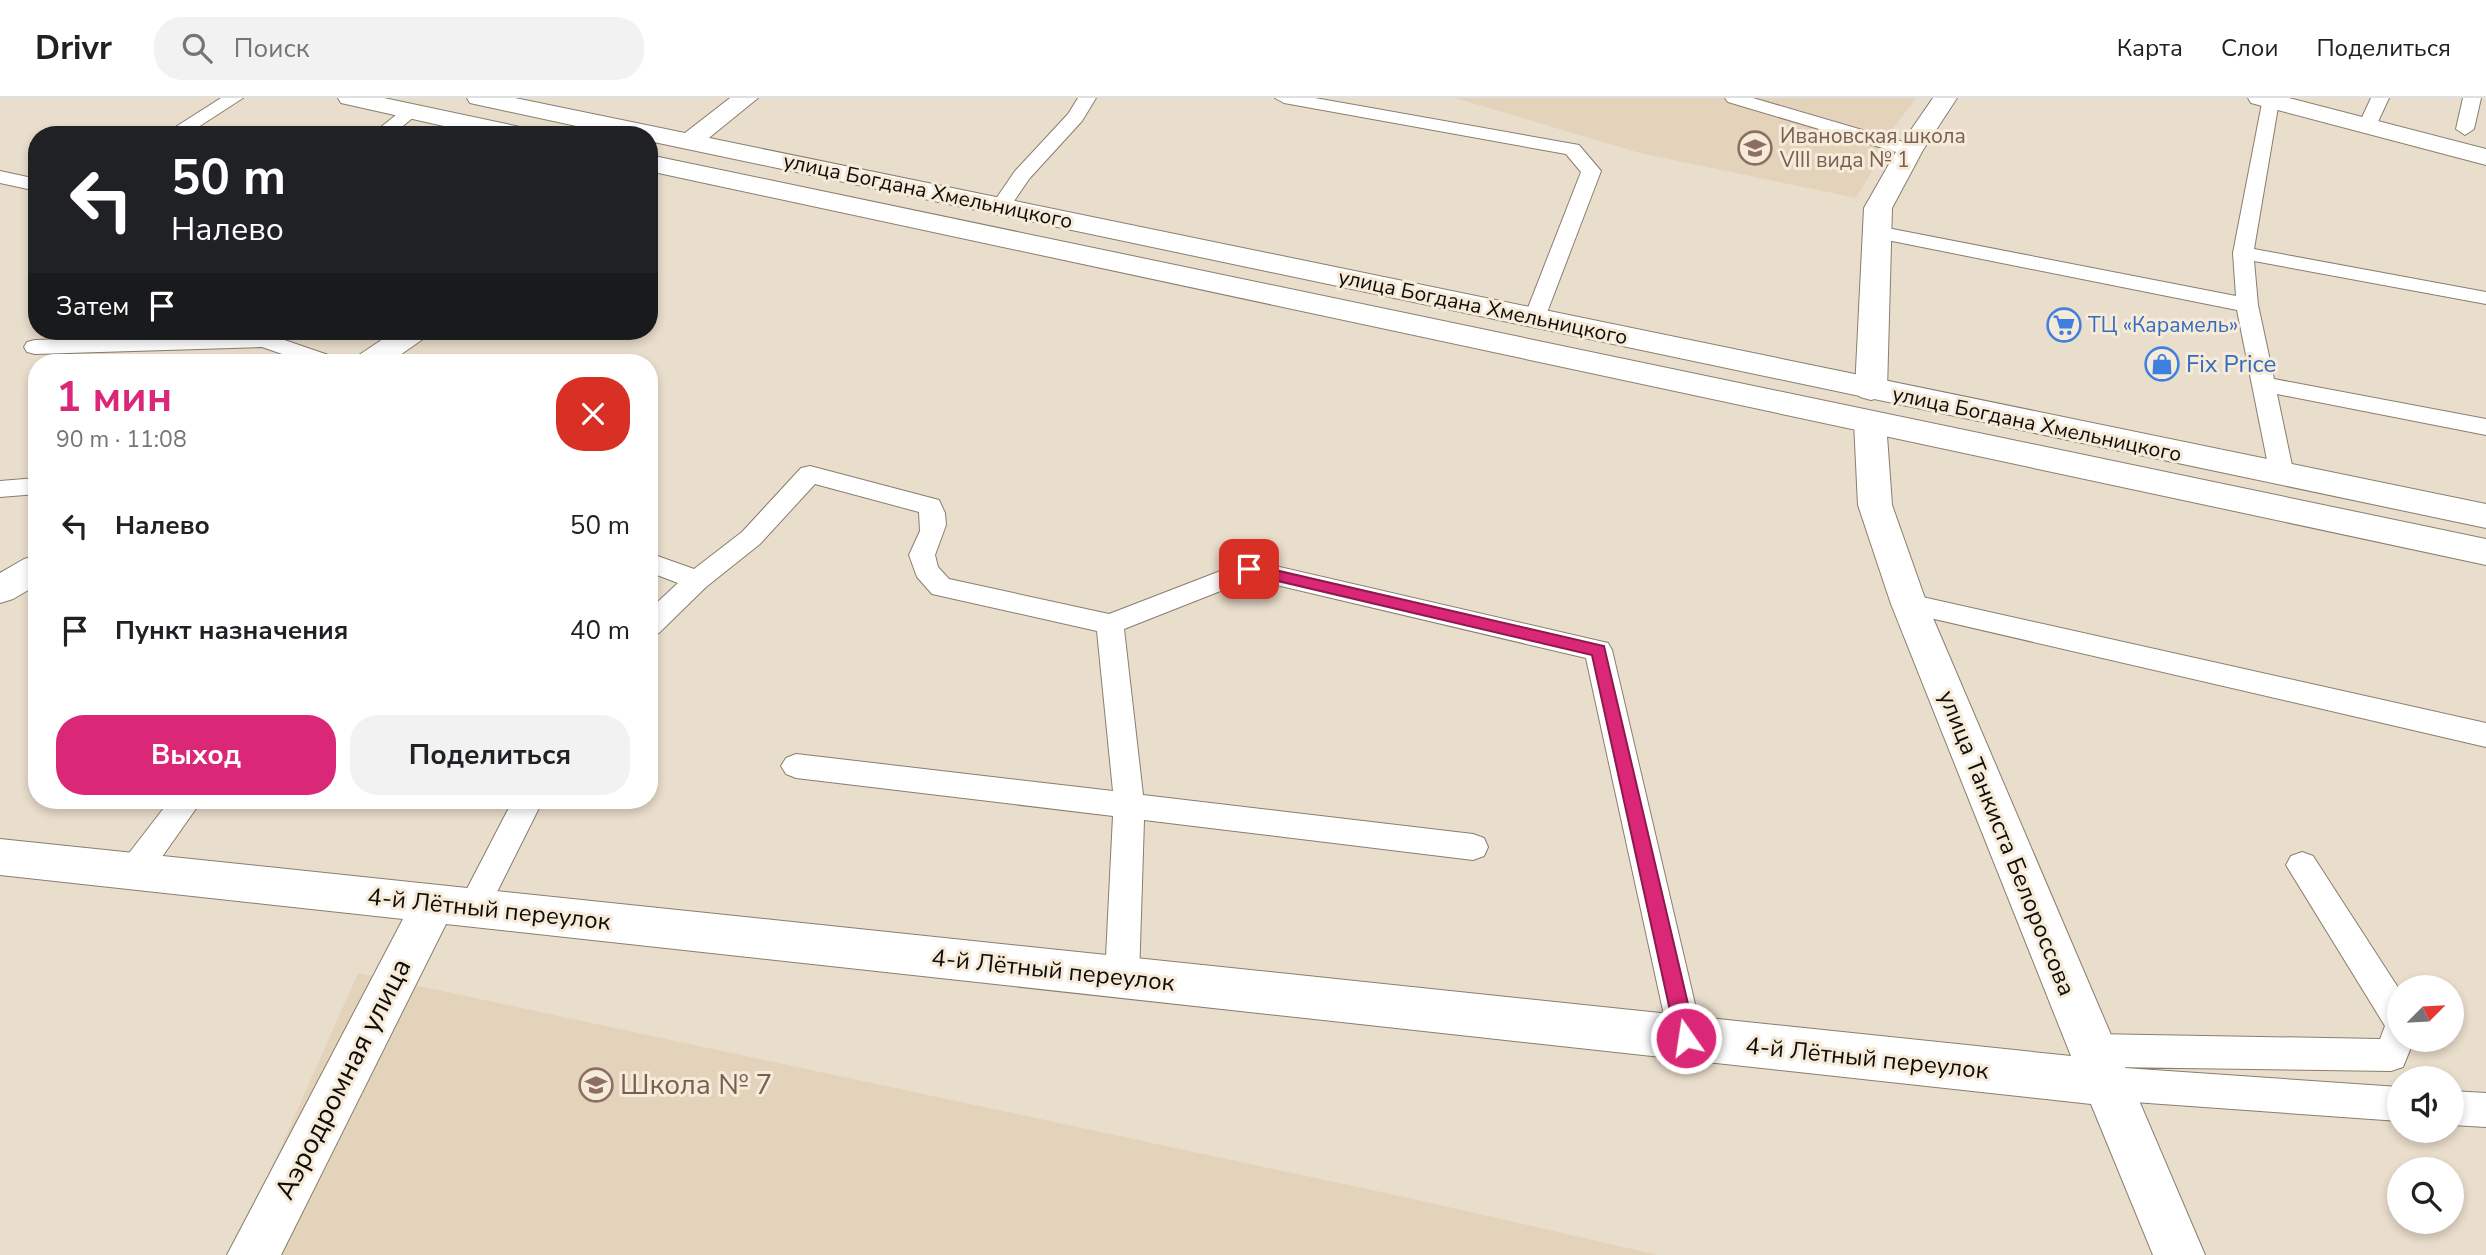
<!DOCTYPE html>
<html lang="ru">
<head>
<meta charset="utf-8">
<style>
	:root { --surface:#fff; --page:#f2f2f2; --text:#202124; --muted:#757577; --line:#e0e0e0; --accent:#db2777 }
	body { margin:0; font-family:"Nunito Sans",sans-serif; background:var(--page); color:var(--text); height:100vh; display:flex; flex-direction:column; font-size:26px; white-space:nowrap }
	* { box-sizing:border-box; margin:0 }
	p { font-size:23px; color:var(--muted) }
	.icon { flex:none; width:38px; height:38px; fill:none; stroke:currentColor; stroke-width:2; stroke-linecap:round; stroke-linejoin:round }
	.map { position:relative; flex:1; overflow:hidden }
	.drawer { position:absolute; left:28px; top:256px; width:630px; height:455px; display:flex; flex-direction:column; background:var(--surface); border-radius:28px; box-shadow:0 4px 10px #0003 }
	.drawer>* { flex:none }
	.banner { position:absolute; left:28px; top:28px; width:630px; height:214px; border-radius:28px; box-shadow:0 4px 10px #0003; background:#202124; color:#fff; overflow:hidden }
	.needle { width:46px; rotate:66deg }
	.controls { position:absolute; left:2387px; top:877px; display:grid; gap:14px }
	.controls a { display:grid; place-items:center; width:77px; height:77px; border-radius:50%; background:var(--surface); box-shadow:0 4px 10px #0003; font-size:35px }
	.pin { position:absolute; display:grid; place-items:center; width:60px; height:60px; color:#fff; margin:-30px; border-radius:14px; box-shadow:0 4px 10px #0006 }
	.me { position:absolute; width:77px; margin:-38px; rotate:347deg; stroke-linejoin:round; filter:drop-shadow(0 0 5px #0008) }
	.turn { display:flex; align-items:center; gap:24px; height:147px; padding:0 28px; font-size:32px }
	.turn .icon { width:91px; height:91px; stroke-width:2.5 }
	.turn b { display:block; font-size:49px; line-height:60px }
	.then { display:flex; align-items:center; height:66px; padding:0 28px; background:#0003; gap:14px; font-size:26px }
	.round { display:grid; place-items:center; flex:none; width:74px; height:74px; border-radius:28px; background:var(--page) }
	.headline { display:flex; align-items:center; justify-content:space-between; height:119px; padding:0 28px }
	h1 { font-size:42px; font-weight:700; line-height:52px; color:var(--accent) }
	.primary-button { display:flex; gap:14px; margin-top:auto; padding:14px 28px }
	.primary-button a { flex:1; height:80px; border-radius:28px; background:var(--accent); color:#fff; font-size:28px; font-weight:700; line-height:80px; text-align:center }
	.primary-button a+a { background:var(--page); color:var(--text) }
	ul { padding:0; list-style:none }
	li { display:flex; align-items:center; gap:21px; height:105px; padding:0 28px }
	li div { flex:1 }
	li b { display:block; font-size:26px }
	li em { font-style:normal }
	header { display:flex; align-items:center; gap:42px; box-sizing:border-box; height:98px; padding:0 35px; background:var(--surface); border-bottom:2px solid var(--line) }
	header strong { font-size:33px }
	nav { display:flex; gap:38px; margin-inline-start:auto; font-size:24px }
	.search { width:490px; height:63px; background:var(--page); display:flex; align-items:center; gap:18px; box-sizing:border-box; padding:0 24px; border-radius:28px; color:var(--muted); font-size:26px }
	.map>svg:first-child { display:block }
</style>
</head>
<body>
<header>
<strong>Drivr</strong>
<div class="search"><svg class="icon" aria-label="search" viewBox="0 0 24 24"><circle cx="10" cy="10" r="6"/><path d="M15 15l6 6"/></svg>Поиск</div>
<nav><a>Карта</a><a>Слои</a><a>Поделиться</a></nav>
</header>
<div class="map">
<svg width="2486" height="1157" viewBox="0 0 2486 1157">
	<rect width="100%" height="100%" fill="#e9ddcb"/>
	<path fill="#e4d3bb" d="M 1455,0 L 1916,0 L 1890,35 L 1888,46 L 1856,100 L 1640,55 Z
		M 358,875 L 1409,1100 L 1658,1157 L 233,1157 Z"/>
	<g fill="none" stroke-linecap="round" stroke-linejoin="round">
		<defs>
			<path id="service" d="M 221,0 L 243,0 L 186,37 L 163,37 Z
				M 1078,0 L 1096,0 L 1082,23 L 1029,81 L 1008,112 L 994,112 L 991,108 L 1015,73 L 1068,16 Z
				M 1275,0 L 1315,0 L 1579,47 L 1601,73 L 1543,225 L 1527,225 L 1524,220 L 1581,74 L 1566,56 L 1284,5 Z
				M 1725,0 L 1753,0 L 1917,48 L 1919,52 L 1910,58 L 1903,56 L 1728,4 Z
				M 2263,0 L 2277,0 L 2279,3 L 2254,151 L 2486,194 L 2486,206 L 2254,163 L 2258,207 L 2274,281 L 2486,321 L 2486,337 L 2277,296 L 2294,377 L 2291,383 L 2282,385 L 2273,383 L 2270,377 L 2237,212 L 1877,140 L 1870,138 L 1867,134 L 1870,130 L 1877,128 L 2236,198 L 2233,155 Z
				M 2371,0 L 2389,0 L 2376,28 L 2367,34 L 2358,28 Z
				M 2463,0 L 2481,0 L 2474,31 L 2465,37 L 2456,31 Z
				M 412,8 L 421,13 L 392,37 L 371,37 L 406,9 Z
				M 0,73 L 37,81 L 37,93 L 0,85 Z
				M 264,235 L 334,259 L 337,264 L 305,264 L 262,249 L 35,256 L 27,254 L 24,249 L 27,244 L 35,242 Z
				M 810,368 L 939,402 L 945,415 L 946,427 L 935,457 L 938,469 L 949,481 L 1109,516 L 1249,462 L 1608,545 L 1612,552 L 1703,940 L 1698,951 L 1686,956 L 1674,951 L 1669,940 L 1586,560 L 1251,481 L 1124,531 L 1143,697 L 1473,736 L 1484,740 L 1488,749 L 1484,758 L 1473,762 L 1144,722 L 1139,879 L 1134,890 L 1122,894 L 1110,890 L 1105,879 L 1113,718 L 796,680 L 786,676 L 781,668 L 786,660 L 796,656 L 1113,693 L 1097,533 L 932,496 L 917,479 L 909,457 L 920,433 L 919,414 L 815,386 L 760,446 L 706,489 L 659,535 L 649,538 L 649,512 L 678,485 L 649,474 L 649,455 L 694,471 L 742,434 L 801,370 Z
				M 37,380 L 37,396 L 0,399 L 0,383 Z
				M 1909,496 L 2486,625 L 2486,649 L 1900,513 L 1896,506 L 1900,499 Z
				M 170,702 L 202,702 L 145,783 L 134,786 L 123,783 L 118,773 L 123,763 Z
				M 513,702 L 543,702 L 484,820 L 473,824 L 462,820 L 457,810 Z
				M 2302,754 L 2313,758 L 2399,891 L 2399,942 L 2414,942 L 2403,969 L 2391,973 L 2110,969 L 2399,989 L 2399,1023 L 2106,1002 L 2094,997 L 2088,985 L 2094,973 L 2105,968 L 2092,968 L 2080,963 L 2075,952 L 2080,941 L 2092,936 L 2380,941 L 2385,928 L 2286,767 L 2291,758 Z
				M 2452,993 L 2486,995 L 2486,1029 L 2452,1027 Z"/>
			<path id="minor" d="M 730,0 L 758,0 L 699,48 L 690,51 L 681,48 L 677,43 L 681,38 Z
				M 1933,0 L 1957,0 L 1923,52 L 1892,110 L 1887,292 L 1882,299 L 1871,302 L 1860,299 L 1855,292 L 1864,110 L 1897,52 Z
				M 2248,0 L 2289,0 L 2486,51 L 2486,67 L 2251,5 Z
				M 395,233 L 430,233 L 426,239 L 390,264 L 355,264 L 359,257 Z
				M 1870,314 L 1881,317 L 1886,324 L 1892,407 L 1927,506 L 2205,1157 L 2153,1157 L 2091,1006 L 446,826 L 281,1157 L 227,1157 L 403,821 L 0,777 L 0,741 L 2071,958 L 1891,506 L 1858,407 L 1854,324 L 1859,317 Z
				M 37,457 L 37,487 L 13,501 L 0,505 L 0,475 L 24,461 Z"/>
			<path id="secondary" d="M 338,0 L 384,0 L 520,29 L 529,32 L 533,37 L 484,37 L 341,5 Z
				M 467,0 L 515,0 L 2486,406 L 2486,430 L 649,43 L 649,37 L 618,37 L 479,7 L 470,5 Z
				M 649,57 L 2486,441 L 2486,467 L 649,73 Z"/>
		</defs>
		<use href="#service" stroke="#897e6e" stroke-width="2"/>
		<use href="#minor" stroke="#897e6e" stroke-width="2"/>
		<use href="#secondary" stroke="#897e6e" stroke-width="2"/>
		<use href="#service" fill="#fff" fill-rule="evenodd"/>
		<use href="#minor" fill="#fff" fill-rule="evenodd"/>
		<use href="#secondary" fill="#fff" fill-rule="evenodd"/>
	</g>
	<path fill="#db2777" stroke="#8e194d" stroke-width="2" d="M 1249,466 L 1604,548 L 1696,940 L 1693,947 L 1686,949 L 1679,947 L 1676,940 L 1592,557 L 1244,475 L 1242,471 Z"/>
	<defs>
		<symbol id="school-ring" viewBox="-11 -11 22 22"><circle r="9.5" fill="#f6ead8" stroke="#8d6e63" stroke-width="1.5"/><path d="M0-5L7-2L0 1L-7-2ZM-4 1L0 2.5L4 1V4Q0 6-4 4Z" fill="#8d6e63"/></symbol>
		<symbol id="supermarket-ring" viewBox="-11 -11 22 22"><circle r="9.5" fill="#f6ead8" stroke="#3f7fe0" stroke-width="1.5"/><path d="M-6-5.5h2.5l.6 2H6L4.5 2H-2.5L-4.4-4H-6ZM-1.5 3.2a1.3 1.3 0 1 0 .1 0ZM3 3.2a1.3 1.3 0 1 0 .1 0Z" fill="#3f7fe0"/></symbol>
		<symbol id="shop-ring" viewBox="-11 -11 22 22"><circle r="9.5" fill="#f6ead8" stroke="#3f7fe0" stroke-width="1.5"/><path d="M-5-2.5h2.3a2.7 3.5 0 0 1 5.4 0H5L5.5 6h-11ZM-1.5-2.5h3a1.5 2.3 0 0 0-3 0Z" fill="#3f7fe0"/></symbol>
	</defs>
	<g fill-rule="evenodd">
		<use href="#school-ring" x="1736" y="31" width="38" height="38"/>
		<use href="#supermarket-ring" x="2045" y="208" width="38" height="38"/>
		<use href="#shop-ring" x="2143" y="247" width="38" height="38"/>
		<use href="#school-ring" x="577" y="968" width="38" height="38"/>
	</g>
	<g text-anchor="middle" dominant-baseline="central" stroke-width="6" stroke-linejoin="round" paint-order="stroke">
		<g font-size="21" fill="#785e54" stroke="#f6ead8" text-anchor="start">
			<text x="1780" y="38">Ивановская школа<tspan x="1780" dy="24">VIII вида № 1</tspan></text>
		</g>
		<g font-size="21" fill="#100c07" stroke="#f6ead8">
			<text transform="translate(928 93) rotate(12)">улица Богдана Хмельницкого</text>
			<text transform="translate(1483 209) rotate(12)">улица Богдана Хмельницкого</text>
			<text transform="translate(2037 326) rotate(12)">улица Богдана Хмельницкого</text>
		</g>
		<g font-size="21" fill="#366cbe" stroke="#f6ead8" text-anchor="start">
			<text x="2088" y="227">ТЦ «Карамель»</text>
		</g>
		<g font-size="24" fill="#366cbe" stroke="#f6ead8" text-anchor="start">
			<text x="2186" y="266">Fix Price</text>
		</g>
		<g font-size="24" fill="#100c07" stroke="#f6ead8">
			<text transform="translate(2007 745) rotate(68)">улица Танкиста Белороссова</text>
			<text transform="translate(489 811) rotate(6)">4-й Лётный переулок</text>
			<text transform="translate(1053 872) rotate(6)">4-й Лётный переулок</text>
			<text transform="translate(1867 960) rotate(6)">4-й Лётный переулок</text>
		</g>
		<g font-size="28" fill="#100c07" stroke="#f6ead8">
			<text transform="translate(343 981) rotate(-63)">Аэродромная улица</text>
		</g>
		<g font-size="28" fill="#785e54" stroke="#f6ead8" text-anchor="start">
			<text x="620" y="987">Школа № 7</text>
		</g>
	</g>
</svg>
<div class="controls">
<a><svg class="needle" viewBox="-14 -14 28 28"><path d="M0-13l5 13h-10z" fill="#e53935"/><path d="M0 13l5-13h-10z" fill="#757577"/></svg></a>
<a><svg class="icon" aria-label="sound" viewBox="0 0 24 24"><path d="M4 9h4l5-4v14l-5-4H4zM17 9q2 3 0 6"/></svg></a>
<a><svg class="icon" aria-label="search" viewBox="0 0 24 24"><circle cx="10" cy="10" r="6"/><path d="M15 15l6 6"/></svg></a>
</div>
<div class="pin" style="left:1249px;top:471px;background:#d93025"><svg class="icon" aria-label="arrive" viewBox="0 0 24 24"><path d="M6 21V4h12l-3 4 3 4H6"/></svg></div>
<svg class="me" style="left:1686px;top:940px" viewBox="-20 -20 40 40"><circle r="17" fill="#db2777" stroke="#fff" stroke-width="3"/><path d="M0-11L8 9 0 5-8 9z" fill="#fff"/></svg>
<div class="banner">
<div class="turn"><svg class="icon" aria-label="left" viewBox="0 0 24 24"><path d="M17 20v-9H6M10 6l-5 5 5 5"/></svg><div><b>50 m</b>Налево</div></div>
<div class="then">Затем<svg class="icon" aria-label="arrive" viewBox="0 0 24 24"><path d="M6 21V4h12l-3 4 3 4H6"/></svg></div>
</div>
<section class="drawer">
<div class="headline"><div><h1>1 мин</h1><p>90 m · 11:08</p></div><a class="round" style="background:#d93025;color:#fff"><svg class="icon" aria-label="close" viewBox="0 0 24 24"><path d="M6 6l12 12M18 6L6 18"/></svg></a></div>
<ul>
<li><svg class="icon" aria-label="left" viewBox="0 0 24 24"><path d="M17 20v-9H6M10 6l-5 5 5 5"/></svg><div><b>Налево</b></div><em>50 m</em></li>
<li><svg class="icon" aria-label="arrive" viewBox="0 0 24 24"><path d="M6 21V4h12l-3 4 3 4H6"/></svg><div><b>Пункт назначения</b></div><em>40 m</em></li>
</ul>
<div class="primary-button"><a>Выход</a><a>Поделиться</a></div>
</section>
</div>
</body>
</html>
